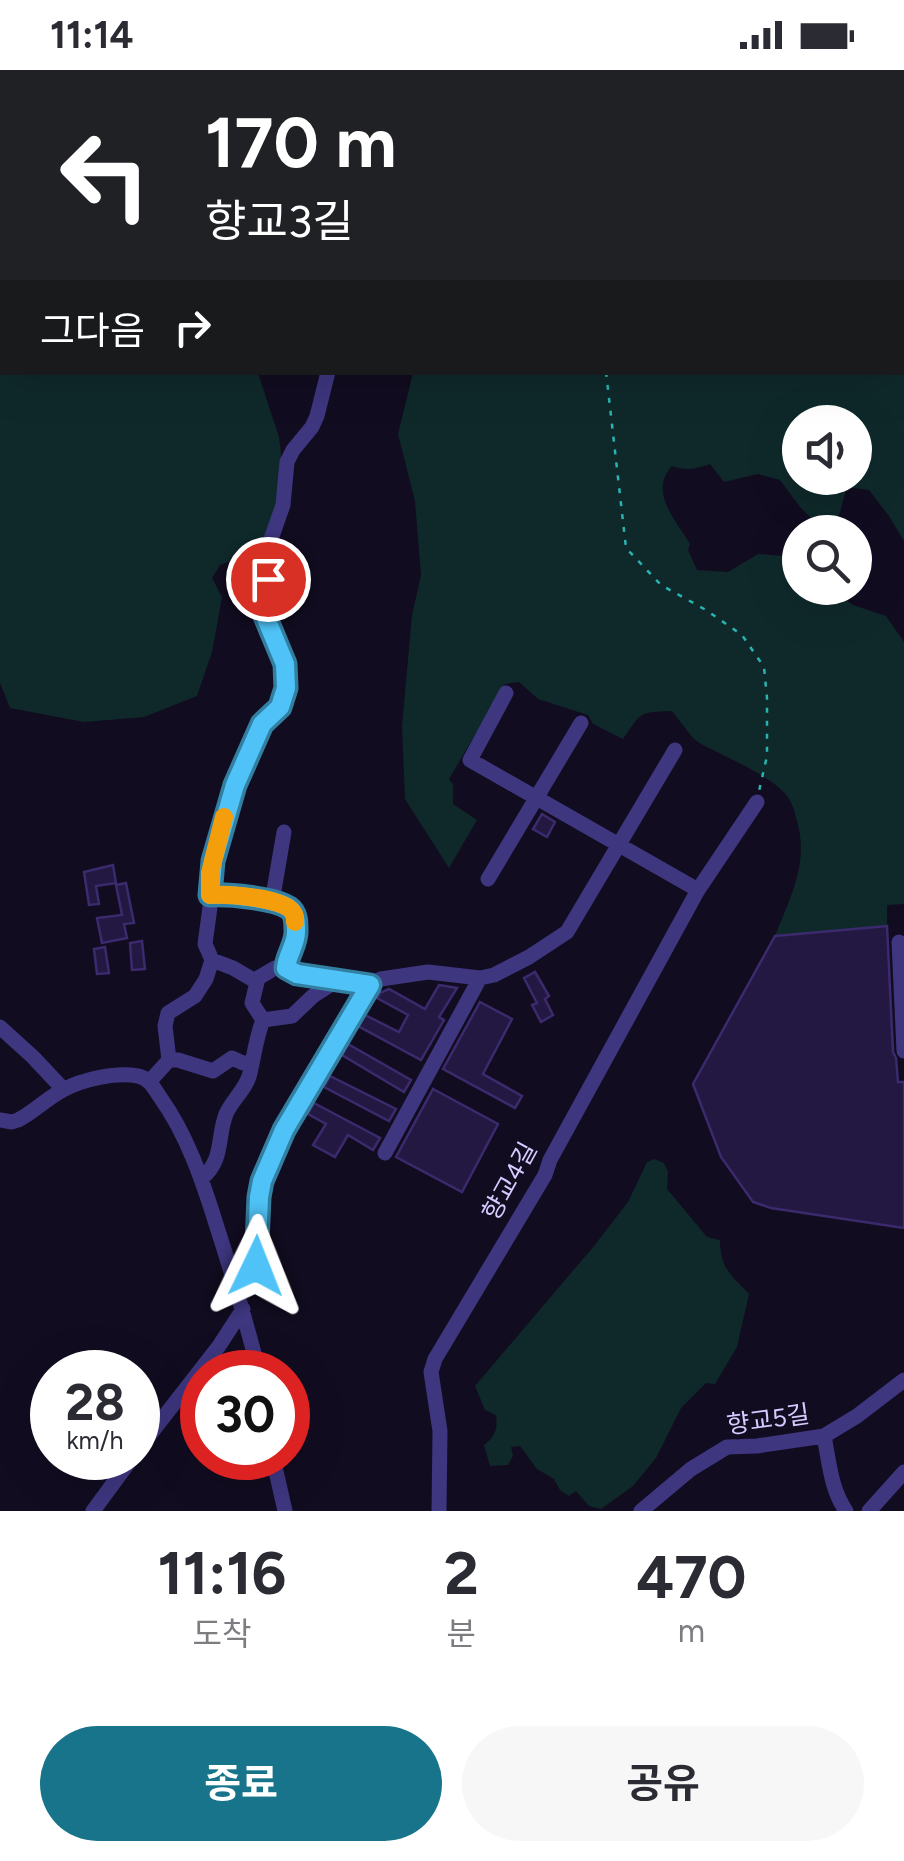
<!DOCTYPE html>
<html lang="ko">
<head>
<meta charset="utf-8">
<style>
	:root { --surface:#fff; --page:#f7f7f7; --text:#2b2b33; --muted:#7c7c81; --accent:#18748b }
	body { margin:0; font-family:Figtree,"Noto Sans KR",sans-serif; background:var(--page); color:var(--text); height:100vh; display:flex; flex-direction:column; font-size:38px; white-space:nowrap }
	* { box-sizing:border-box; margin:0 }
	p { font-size:32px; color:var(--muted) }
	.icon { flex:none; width:55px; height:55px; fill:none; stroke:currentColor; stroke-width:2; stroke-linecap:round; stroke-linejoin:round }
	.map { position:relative; height:1441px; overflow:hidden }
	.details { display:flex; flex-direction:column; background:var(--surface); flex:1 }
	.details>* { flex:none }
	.banner { position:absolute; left:0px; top:0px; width:905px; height:305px; box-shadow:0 10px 40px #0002; background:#202124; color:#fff; overflow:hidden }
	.controls { position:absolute; left:782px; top:335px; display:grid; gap:20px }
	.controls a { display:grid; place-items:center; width:90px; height:90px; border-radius:50%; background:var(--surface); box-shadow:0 10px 40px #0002; font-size:50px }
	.speed { position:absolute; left:30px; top:1280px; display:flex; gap:20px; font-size:50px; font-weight:700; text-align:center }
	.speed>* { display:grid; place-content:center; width:130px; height:130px; border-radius:50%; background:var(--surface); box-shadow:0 10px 40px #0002; line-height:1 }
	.speed small { font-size:25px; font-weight:400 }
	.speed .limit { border:15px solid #d22; background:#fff; color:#111 }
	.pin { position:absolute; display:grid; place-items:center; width:85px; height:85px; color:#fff; margin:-42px; border:5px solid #fff; border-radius:50%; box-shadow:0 2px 10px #0007 }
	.me { position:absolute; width:110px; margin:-55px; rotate:2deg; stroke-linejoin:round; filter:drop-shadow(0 0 8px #0008) }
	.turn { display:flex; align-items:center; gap:35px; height:210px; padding:0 40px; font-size:45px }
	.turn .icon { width:130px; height:130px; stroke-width:2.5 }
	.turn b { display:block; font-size:70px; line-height:85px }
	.then { display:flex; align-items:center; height:95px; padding:0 40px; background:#0003; gap:20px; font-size:38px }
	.eta { display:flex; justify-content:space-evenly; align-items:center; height:170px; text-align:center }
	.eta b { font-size:60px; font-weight:700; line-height:70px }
	.primary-button { display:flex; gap:20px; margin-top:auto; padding:20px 40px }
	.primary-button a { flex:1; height:115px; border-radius:60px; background:var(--accent); color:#fff; font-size:40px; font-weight:700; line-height:115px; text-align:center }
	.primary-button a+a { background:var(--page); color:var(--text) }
	.status { display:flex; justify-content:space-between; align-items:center; height:70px; padding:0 50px; background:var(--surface); direction:ltr }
	.status svg { height:28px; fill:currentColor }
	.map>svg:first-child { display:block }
</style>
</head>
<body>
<div class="status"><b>11:14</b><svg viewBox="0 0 49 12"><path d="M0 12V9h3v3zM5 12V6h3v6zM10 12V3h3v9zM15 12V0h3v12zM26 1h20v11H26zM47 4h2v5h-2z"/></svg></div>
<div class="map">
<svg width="904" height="1441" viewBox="0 0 904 1441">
	<rect width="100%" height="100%" fill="#110c20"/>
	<path fill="#0f292a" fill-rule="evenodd" d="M 0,0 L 904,0 L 904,471 L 889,446 L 869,420 L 847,417 L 838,449 L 819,456 L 800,437 L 780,410 L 758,404 L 724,412 L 710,394 C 696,399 686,401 672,396 C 648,422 676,450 690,474 L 688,480 L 697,500 L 728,502 L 758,484 L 796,487 L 800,491 L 800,518 L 829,518 L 853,535 L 886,546 L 904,572 L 904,834 L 887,835 L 887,856 L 775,866 C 791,825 810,792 796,747 C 794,740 792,732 787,726 C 775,708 722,685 701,674 L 693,668 L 672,641 C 638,642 642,642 623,669 L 593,654 L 588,645 L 538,629 L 519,612 L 505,614 L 449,709 L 453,714 L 453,734 L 477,750 L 449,798 L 405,729 L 402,656 L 412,545 L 421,505 L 415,431 L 398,364 L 413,303 L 902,302 L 902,2 L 2,2 L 2,302 L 258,303 L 279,367 L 287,439 L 272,475 L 220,495 L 212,508 L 222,527 L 212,582 L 197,626 L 144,647 L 84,652 L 10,638 L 0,613 ZM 800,352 L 855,352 L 855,408 L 800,408 Z
		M 654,1089 L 664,1093 L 668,1102 L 667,1119 L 707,1167 L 720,1170 C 720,1198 731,1205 749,1224 L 737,1277 L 715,1314 L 706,1313 L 681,1338 L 656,1388 L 633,1416 L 601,1439 L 589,1436 L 576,1421 L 569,1426 L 560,1420 L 554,1409 L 537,1399 L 520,1376 L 511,1377 L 513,1386 L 508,1395 L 490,1396 L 484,1375 C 495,1366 498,1360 496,1345 L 485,1340 L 475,1316 L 594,1176 L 628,1132 L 647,1092 Z"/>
	<path fill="#231841" stroke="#3b2a6d" stroke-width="2.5" d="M 542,744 L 555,752 L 547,767 L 533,759 Z
		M 113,795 L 116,813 L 96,816 L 99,834 L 89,835 L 84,802 Z
		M 126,813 L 134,853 L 124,854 L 127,868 L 102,873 L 97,848 L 122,845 L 116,815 Z
		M 887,856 L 893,982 L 896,988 L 898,1012 L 904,1012 L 904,1158 L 771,1138 L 753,1132 L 721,1087 L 693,1014 L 775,866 Z
		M 142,871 L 145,899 L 132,900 L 130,873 Z
		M 105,877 L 109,903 L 97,904 L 94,879 Z
		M 535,902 L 549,926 L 545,929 L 553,945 L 541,952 L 532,935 L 537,933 L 524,908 Z
		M 439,915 L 457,918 L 439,947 L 444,950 L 421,990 L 358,956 L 365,945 L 399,962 L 408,945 L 377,928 L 380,923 L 389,919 L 425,939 Z
		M 480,932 L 512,949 L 483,1004 L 522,1026 L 515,1038 L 443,999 Z
		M 348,974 L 411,1010 L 404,1022 L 342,985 Z
		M 330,1006 L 396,1039 L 389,1051 L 324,1017 Z
		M 433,1019 L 498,1054 L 462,1122 L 396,1087 Z
		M 314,1033 L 380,1068 L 373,1080 L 348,1065 L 335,1087 L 313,1075 L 326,1054 L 308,1044 Z"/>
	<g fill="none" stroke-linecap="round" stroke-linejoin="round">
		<path stroke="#2bb2b2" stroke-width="2.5" stroke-dasharray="5 8" stroke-linecap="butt" d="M 637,2 L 637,0
			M 606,302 L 626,478 L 661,515 L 706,540 L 742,565 L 764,597 L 767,628 L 767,686 L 759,721"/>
		<path stroke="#3e367f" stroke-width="15" d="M 506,623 L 470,690 L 698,820
			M 488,809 L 581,653
			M 210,825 L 240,826 L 290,838 C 304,861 288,876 286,898
			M 272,832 L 284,762
			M 899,872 L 904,981
			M 212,890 L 233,898 L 257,912
			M 286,898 L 297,905 L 370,915
			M 263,950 L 252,933 L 258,908 L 275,898 L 286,898
			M 0,957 L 33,987 L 63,1019
			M 169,990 L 178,990 L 213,1001 L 232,988 L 243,993 L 250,993
			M 149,1012 L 169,990 L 165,956 L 168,943 L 195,926 L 206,909 L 212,890 L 205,874 L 210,837 L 210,803 L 224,747 L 235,715 L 262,653 L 280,637 L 286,618 L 285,593 L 265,546 L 269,514 L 263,492 L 283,435 L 287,392 L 293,380 L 312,357 L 317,346 L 328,302
			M 0,1050 L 12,1052 L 18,1050 C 34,1042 47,1028 63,1020 C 83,1009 116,1002 138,1006 C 149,1008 154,1018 160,1027 C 187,1065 202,1109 216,1154 C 232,1203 246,1252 259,1302
			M 385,1083 L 480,908
			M 202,1108 C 224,1090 217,1067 226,1044 C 232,1030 247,1018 250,1003 C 254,986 256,968 263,950 L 292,946 L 313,926 L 338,910
			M 239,1223 L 256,1195 L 259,1127 L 263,1111 L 285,1061 L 368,917 L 381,909 L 428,902 L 480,908 L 494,905 L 529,887 L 567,862 L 675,680
			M 824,1366 C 829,1391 831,1420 846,1441
			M 138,1380 L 219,1276 L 243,1239
			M 273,1388 L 285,1441
			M 93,1441 L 132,1388
			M 439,1441 L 440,1361 L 431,1302 L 435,1289 L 545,1105 L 550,1090 L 698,820 L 757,732
			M 641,1441 L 691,1399 L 727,1377 L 757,1376 L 824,1366 L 857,1346 L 904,1310
			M 869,1441 L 904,1402"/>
	</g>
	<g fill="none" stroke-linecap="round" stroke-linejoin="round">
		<defs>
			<path id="route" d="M 256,1196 L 259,1127 L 262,1111 L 284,1060 L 370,915 L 297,904 L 286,898 C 287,884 297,874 296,860 C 296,852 296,843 289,838 C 275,828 228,824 210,825 L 213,791 L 235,715 L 262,654 L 280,637 L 286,618 L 285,594 L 265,546 L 268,509"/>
		</defs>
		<use href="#route" stroke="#337fa1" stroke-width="25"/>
		<use href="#route" stroke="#4fc3f7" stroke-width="18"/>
		<path stroke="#f59e0b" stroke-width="18" d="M 224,747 L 210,803 L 210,825 C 227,824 286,827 294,844 C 295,846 295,849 295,852"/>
	</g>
	<g text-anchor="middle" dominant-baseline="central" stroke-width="10" stroke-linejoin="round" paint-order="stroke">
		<g font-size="25" fill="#d4cbff" stroke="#110c20">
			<text transform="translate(509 1111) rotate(-61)">향교4길</text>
			<text transform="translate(768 1349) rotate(-8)">향교5길</text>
		</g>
	</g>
</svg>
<div class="controls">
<a><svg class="icon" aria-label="sound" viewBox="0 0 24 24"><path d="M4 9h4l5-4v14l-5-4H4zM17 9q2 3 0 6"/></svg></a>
<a><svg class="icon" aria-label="search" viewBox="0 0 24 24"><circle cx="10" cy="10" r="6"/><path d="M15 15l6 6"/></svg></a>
</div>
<div class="speed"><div>28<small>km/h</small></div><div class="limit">30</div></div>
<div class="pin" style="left:268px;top:509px;background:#d93025"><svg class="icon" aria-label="arrive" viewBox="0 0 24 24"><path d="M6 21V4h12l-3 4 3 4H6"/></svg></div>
<svg class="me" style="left:256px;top:1196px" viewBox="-20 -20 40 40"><path d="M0-17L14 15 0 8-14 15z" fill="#4fc3f7" stroke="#fff" stroke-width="4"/></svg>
<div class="banner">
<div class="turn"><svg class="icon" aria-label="left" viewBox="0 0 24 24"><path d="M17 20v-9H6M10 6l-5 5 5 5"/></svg><div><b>170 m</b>향교3길</div></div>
<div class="then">그다음<svg class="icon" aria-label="right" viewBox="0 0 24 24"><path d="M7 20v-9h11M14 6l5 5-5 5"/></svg></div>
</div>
</div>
<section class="details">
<div class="eta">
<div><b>11:16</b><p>도착</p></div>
<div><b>2</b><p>분</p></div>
<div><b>470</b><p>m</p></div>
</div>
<div class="primary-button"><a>종료</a><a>공유</a></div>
</section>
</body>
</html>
